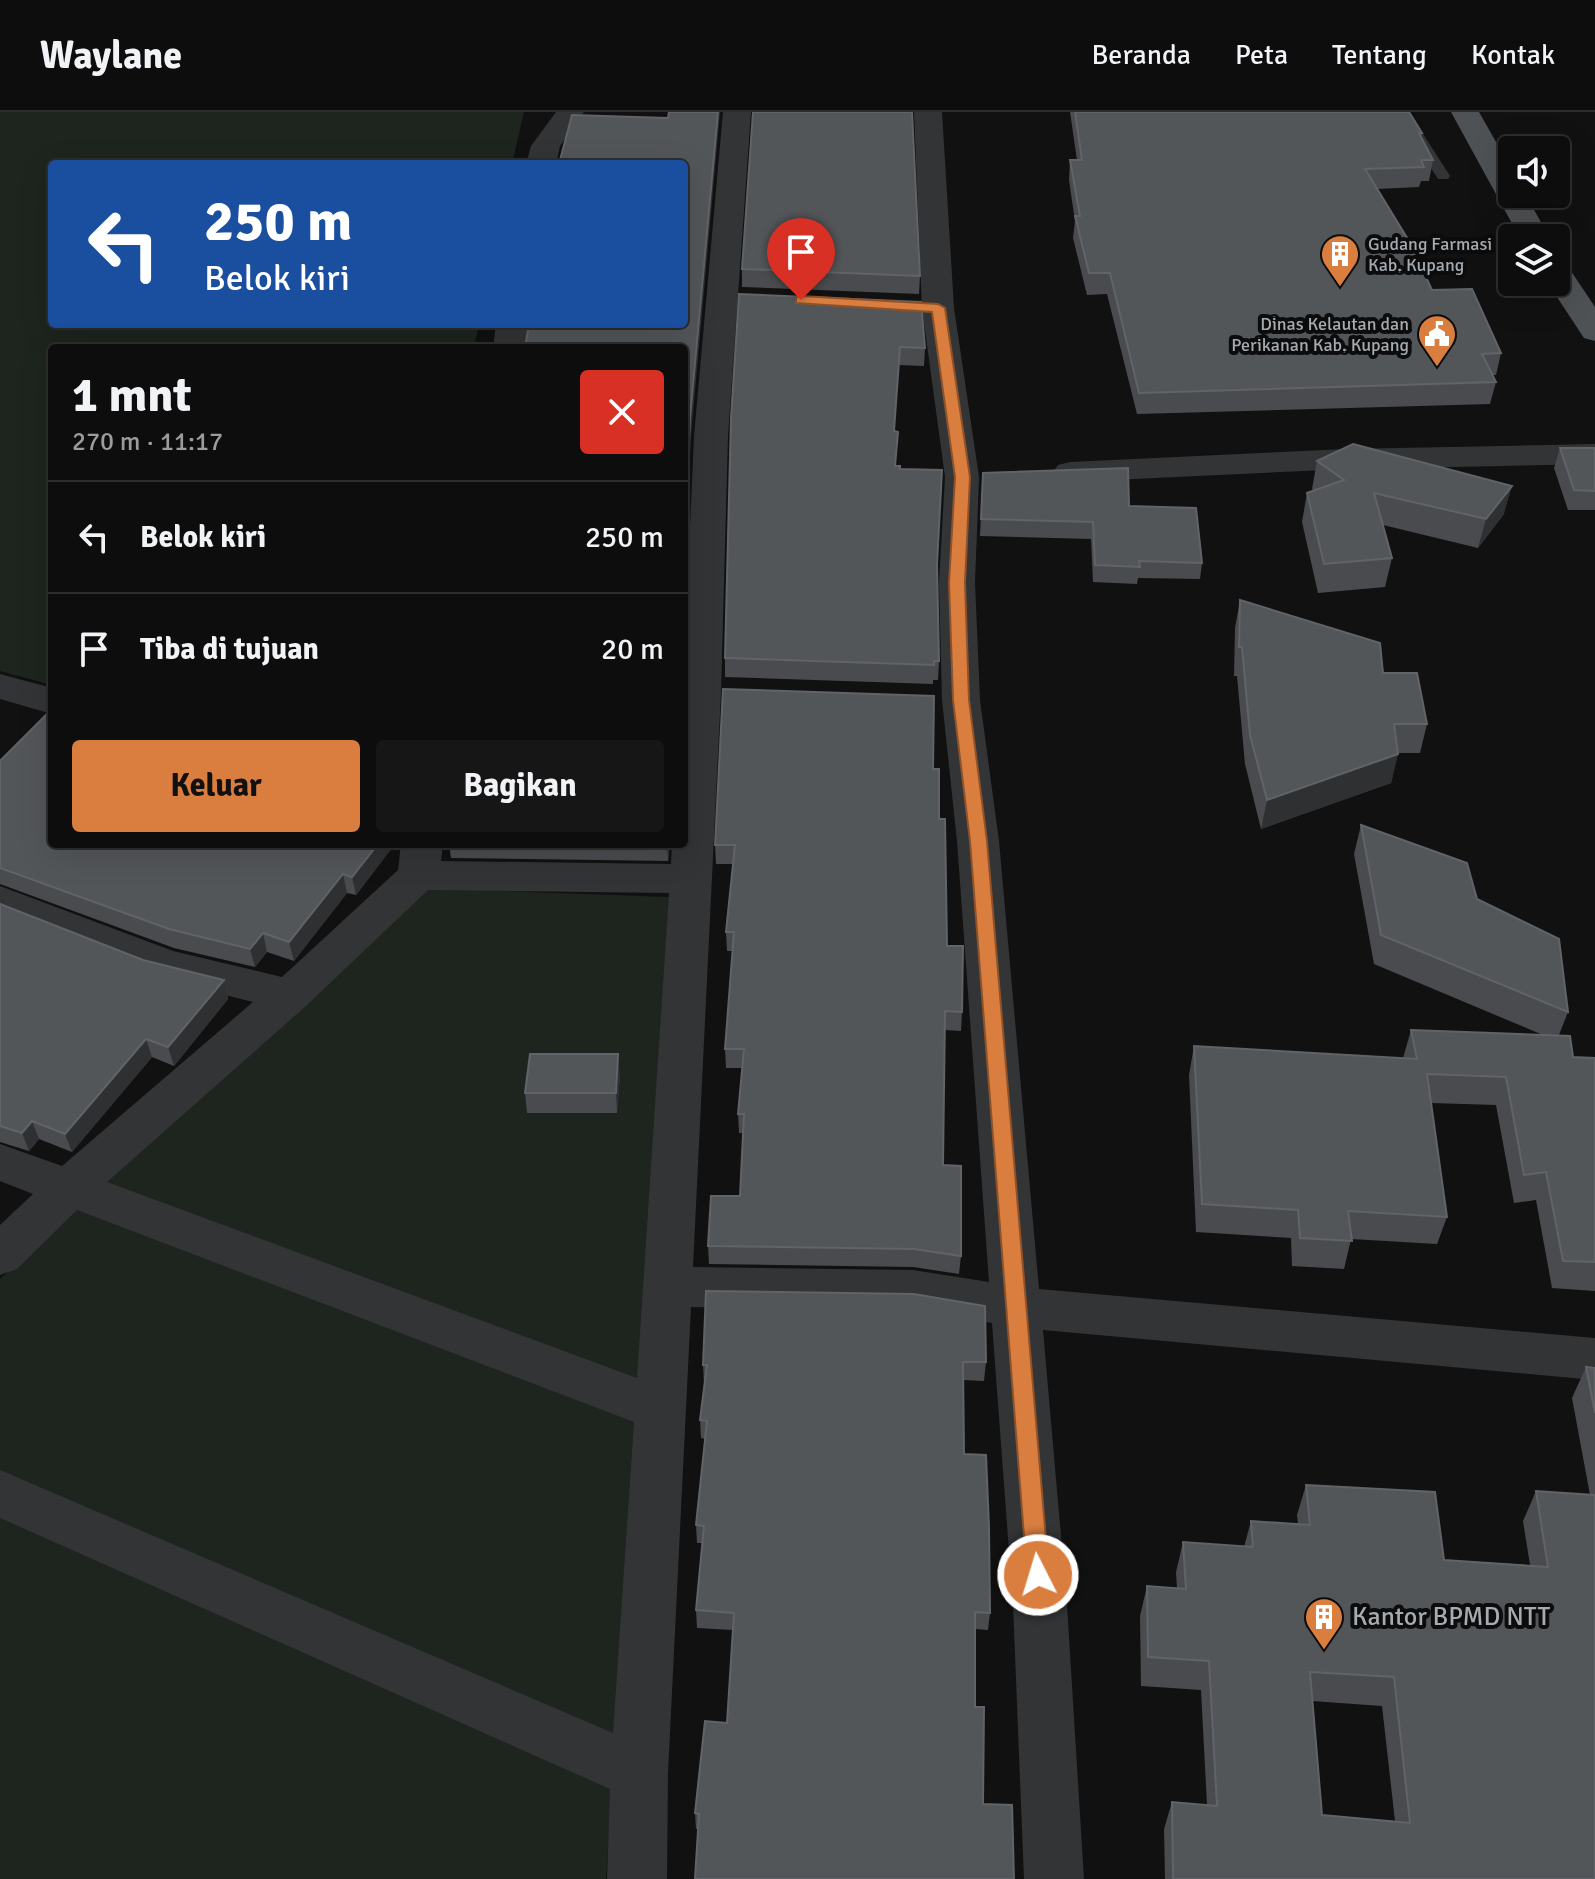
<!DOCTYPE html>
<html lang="id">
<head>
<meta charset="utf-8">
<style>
	:root { --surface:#0d0d0e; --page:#161617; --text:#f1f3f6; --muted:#9a9c9e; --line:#2d2d2e; --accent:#da7e40 }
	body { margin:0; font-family:Signika,sans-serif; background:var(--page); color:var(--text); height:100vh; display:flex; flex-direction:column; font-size:30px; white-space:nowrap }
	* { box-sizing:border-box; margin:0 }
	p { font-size:26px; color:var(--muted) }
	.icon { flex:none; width:44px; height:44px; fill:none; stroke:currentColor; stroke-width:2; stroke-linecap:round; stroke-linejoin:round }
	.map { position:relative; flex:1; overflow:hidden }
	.side { position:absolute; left:48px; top:232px; width:640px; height:504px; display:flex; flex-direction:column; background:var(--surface); border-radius:8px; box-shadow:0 8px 32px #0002,0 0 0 2px var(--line) }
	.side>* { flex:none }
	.hud { position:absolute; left:48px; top:48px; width:640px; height:168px; border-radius:8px; box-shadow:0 8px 32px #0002,0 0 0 2px var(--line); background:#1a4fa0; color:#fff; overflow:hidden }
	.buttons { position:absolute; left:1498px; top:24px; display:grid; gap:16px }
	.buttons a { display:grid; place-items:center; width:72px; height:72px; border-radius:8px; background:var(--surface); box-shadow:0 8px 32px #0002,0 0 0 2px var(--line); font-size:40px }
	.pin { position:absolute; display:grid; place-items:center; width:68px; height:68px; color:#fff; margin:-82px -34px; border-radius:50% 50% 50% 0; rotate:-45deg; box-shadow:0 0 8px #0007 }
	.pin .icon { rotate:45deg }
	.me { position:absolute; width:88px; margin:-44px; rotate:355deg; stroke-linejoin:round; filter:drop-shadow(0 0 6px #0008) }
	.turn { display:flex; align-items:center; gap:28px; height:168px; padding:0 24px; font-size:36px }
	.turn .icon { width:104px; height:104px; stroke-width:2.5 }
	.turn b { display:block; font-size:56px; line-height:68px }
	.round { display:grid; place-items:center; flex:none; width:84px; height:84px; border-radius:8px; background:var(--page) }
	.summary { display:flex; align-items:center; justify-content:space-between; height:136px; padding:0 24px }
	h1 { font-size:48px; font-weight:700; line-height:60px }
	.action { display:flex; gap:16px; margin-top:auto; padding:16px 24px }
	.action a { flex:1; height:92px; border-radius:8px; background:var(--accent); color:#111; font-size:32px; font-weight:700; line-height:92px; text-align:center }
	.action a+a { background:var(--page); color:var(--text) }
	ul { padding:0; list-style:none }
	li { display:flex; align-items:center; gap:24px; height:112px; padding:0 24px; border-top:2px solid var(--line) }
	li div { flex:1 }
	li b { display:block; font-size:30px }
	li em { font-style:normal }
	header { display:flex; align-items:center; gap:48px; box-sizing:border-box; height:112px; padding:0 40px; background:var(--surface); border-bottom:2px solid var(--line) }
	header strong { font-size:38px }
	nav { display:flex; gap:44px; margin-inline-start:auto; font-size:28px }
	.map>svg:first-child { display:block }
</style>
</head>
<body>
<header>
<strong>Waylane</strong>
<nav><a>Beranda</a><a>Peta</a><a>Tentang</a><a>Kontak</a></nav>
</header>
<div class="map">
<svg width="1595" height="1767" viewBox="0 0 1595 1767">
	<rect width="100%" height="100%" fill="#111112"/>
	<path fill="#1e241e" d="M 0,0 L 524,0 L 512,52 L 52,52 L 52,212 L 479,212 L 474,236 L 52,236 L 52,573 L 0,559 Z
		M 422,776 L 669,785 L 606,1767 L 0,1767 L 0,1167 Z"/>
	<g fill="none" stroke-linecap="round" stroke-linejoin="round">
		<path fill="#323436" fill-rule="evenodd" d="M 1395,0 L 1409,0 L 1450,64 L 1448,67 L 1438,67 Z"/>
		<path fill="#323436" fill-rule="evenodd" d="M 556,0 L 584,0 L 560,34 L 556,52 L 526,52 L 531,34 Z
			M 723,0 L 751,0 L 728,324 L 721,580 L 693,1155 L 913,1158 L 989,1170 L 957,729 L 942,588 L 939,471 L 945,365 L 922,196 L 914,0 L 942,0 L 954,196 L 979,365 L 975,471 L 980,588 L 999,729 L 1039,1177 L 1595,1226 L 1595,1268 L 1043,1218 L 1067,1493 L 1084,1767 L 1024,1767 L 1013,1493 L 992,1211 L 913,1198 L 691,1195 L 668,1661 L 667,1767 L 607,1767 L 610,1677 L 0,1406 L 0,1358 L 613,1621 L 634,1310 L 77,1098 L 17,1157 L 0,1163 L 0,1113 L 33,1082 L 0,1069 L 0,1032 L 62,1054 L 253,890 L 149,864 L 0,805 L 0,774 L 173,839 L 282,865 L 398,758 L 401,732 L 443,732 L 441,749 L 671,752 L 672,732 L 684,732 L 684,550 L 694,324 ZM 428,778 L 669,781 L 637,1266 L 107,1070 L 306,894 Z
			M 496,212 L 528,212 L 525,236 L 493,236 Z
			M 1595,332 L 1595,352 L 1347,357 L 1070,370 L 1058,367 L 1053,360 L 1058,353 L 1070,350 L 1347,337 Z
			M 0,562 L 52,576 L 52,602 L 0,587 Z"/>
		<path fill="#4f5255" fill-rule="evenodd" d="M 1451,0 L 1479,0 L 1512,58 L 1512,82 L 1525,82 L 1550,126 L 1520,126 Z
			M 1556,151 L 1567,153 L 1595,195 L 1595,229 L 1584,226 L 1547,170 L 1556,170 Z"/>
	</g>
	<path fill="#4a4b4e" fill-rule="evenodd" d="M 1070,0 L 1409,0 L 1422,21 L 1421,25 L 1433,48 L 1429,69 L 1421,69 L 1419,75 L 1377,77 L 1432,178 L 1501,241 L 1496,263 L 1492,263 L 1496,270 L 1490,292 L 1137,302 L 1107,182 L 1087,183 L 1073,126 L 1075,109 L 1069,68 L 1070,48 L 1077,48 Z
		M 742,157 L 920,164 L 919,182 L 742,175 Z
		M 739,182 L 925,236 L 924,254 L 899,253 L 894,319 L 896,354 L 900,357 L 937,453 L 939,549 L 938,568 L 933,568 L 933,572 L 725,565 L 725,546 Z
		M 1560,336 L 1595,336 L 1595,398 L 1568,398 L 1554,356 Z
		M 1317,349 L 1504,402 L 1478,436 L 1383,413 L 1392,446 L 1385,475 L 1318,481 L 1302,410 L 1307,381 L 1314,379 L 1312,377 Z
		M 983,361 L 1129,394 L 1202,451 L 1200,467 L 1138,466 L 1137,472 L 1093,470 L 1091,427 L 980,424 Z
		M 1240,488 L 1383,561 L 1427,612 L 1420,641 L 1398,641 L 1391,671 L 1261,717 L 1245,652 L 1237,564 L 1234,564 L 1235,516 Z
		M 0,649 L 52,732 L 395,732 L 356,783 L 347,781 L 294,849 L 267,840 L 255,855 L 174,836 L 0,772 Z
		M 933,657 L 939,707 L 947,834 L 962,900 L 961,919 L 945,918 L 943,1053 L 961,1144 L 959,1162 L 913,1155 L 709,1152 L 708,1134 L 740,1084 L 743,1021 L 739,1021 L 738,1002 L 742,956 L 726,956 L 725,937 L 733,839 L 727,839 L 726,820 L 733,752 L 716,752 L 715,733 Z
		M 1361,713 L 1477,787 L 1568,900 L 1559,923 L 1573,945 L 1595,946 L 1595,1179 L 1552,1176 L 1536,1088 L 1514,1091 L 1496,993 L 1431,991 L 1447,1105 L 1437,1132 L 1351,1127 L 1344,1157 L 1292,1154 L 1291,1126 L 1196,1120 L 1189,963 L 1194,934 L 1403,946 L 1411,918 L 1543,923 L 1374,852 L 1354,742 Z
		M 449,732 L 670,732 L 668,749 L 451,746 Z
		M 0,792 L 143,848 L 224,868 L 228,887 L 174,954 L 152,945 L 72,1040 L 39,1027 L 29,1039 L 0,1030 Z
		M 620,962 L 617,1001 L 527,1001 L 525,981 Z
		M 706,1179 L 986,1250 L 984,1269 L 963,1268 L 964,1342 L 990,1501 L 988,1518 L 975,1517 L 698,1717 L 696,1717 L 695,1701 L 727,1611 L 733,1518 L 697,1516 L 696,1498 L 702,1431 L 697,1431 L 696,1413 L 705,1327 L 701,1326 L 700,1308 L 704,1272 L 703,1253 Z
		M 1586,1255 L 1595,1256 L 1595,1767 L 1165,1767 L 1164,1717 L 1172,1690 L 1207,1693 L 1201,1578 L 1141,1574 L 1140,1504 L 1147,1474 L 1177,1476 L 1176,1460 L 1183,1430 L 1244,1435 L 1251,1409 L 1298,1412 L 1297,1403 L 1306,1373 L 1444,1448 L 1530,1453 L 1523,1409 L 1536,1379 L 1590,1383 L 1572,1286 ZM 1312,1589 L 1382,1594 L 1395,1709 L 1322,1703 Z"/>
	<path fill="#2f3032" d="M 718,0 L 720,0 L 691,324 L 684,482 L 684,445 L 690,306 Z
		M 1512,374 L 1504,402 L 1478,436 L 1486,407 Z
		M 1398,642 L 1391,671 L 1261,717 L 1267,688 Z
		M 378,732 L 395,732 L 356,783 L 352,765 Z
		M 667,732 L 670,732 L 668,749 Z
		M 343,762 L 347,781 L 294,849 L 289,830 Z
		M 263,821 L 267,840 L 255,855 L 250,837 Z
		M 224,868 L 228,887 L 174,954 L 168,935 Z
		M 146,927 L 152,945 L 72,1040 L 65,1022 Z
		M 618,942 L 620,962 L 617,1001 L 616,981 Z
		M 32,1009 L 39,1027 L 29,1039 L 22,1021 Z"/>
	<path fill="#535659" stroke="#606367" stroke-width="2" fill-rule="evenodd" d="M 669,0 L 718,0 L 690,306 L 684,445 L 684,236 L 525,236 L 529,212 L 684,212 L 684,52 L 559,52 L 572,3 L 668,6 Z
		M 753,0 L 912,0 L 920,164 L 742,157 Z
		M 1075,0 L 1409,0 L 1422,21 L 1419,21 L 1433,48 L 1421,48 L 1424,55 L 1365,57 L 1409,129 L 1432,178 L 1472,177 L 1501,241 L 1482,242 L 1496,270 L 1139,281 L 1110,161 L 1089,161 L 1075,104 L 1080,104 L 1070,48 L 1082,48 Z
		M 739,182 L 921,190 L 925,236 L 900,235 L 894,319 L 898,320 L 895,354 L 900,354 L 900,357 L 942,358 L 937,452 L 939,549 L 934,549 L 934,553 L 725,546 L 731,306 Z
		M 1353,332 L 1512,374 L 1486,407 L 1374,381 L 1392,446 L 1324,452 L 1307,381 L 1344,368 L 1317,349 Z
		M 1560,336 L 1595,336 L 1595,379 L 1574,378 Z
		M 1128,356 L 1129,394 L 1196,396 L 1202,451 L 1139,449 L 1140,455 L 1095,453 L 1093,410 L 981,407 L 983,361 Z
		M 1240,488 L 1380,531 L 1383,561 L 1417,561 L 1427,612 L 1394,612 L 1398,642 L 1267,688 L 1250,623 L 1242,535 L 1239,535 Z
		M 723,577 L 934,584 L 933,657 L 939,657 L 939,707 L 945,707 L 947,834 L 963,834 L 962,900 L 945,899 L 943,1053 L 961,1054 L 961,1144 L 914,1137 L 708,1134 L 711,1084 L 740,1084 L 744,1002 L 738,1002 L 744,937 L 725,937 L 734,820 L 726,820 L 735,733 L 715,733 Z
		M 52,597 L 52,732 L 378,732 L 352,765 L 343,762 L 289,830 L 263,821 L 250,837 L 169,817 L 0,756 L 0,649 Z
		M 1361,713 L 1467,751 L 1477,787 L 1559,827 L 1568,900 L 1381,823 Z
		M 0,792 L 143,848 L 224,868 L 168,935 L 146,927 L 65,1022 L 32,1009 L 22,1021 L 0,1014 Z
		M 1411,918 L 1570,924 L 1573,945 L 1595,946 L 1595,1150 L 1563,1149 L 1546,1060 L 1524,1063 L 1506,965 L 1427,962 L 1447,1105 L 1348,1099 L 1352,1129 L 1300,1126 L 1298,1098 L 1202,1092 L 1194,934 L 1417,947 Z
		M 530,942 L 618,942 L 616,981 L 525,981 Z
		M 706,1179 L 914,1182 L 985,1194 L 986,1250 L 963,1250 L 964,1342 L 986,1343 L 989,1416 L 990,1501 L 975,1500 L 975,1595 L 984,1595 L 983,1692 L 1012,1693 L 1014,1767 L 695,1767 L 699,1702 L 695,1701 L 705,1609 L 727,1611 L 734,1501 L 696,1498 L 704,1414 L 696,1413 L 707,1309 L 700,1308 L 707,1253 L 703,1253 Z
		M 1586,1255 L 1595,1256 L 1595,1301 Z
		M 1306,1373 L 1435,1380 L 1444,1448 L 1548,1455 L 1536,1379 L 1595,1383 L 1595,1767 L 1173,1767 L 1172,1690 L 1217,1694 L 1209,1549 L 1148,1545 L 1147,1474 L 1186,1477 L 1183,1430 L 1253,1435 L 1251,1409 L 1310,1413 ZM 1310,1560 L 1394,1565 L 1410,1711 L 1322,1703 Z"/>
	<path fill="#da7e40" stroke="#8e522a" stroke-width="2" d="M 801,184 L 938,192 L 945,196 L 970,365 L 965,471 L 969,588 L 987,729 L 1049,1463 L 1046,1470 L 1038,1473 L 1030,1470 L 1027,1463 L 970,729 L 953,588 L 949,471 L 955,365 L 932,200 L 796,191 L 796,185 Z"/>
	<defs>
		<symbol id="building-pin" viewBox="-11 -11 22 30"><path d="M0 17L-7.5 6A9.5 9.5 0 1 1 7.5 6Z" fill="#da7e40" stroke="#0c0c0d"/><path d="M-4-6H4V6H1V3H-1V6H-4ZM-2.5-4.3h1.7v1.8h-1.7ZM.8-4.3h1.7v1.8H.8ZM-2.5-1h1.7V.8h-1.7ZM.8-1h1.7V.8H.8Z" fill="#fff"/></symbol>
		<symbol id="civic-pin" viewBox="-11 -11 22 30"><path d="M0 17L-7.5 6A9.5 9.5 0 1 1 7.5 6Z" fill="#da7e40" stroke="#0c0c0d"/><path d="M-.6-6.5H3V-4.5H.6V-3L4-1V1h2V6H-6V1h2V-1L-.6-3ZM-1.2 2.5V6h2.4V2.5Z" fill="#fff"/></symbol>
	</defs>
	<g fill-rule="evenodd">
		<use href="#building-pin" x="1318" y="120" width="44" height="60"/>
		<use href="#civic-pin" x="1415" y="200" width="44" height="60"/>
		<use href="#building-pin" x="1302" y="1483" width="44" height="60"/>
	</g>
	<g text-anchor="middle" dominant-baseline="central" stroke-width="8" stroke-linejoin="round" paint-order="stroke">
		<g font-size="18" fill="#a4abb1" stroke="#0c0c0d" text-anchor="start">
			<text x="1368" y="132">Gudang Farmasi<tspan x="1368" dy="21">Kab. Kupang</tspan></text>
			<text x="1409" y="212" text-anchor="end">Dinas Kelautan dan<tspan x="1409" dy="21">Perikanan Kab. Kupang</tspan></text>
		</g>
		<g font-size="26" fill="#a4abb1" stroke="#0c0c0d" text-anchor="start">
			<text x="1352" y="1505">Kantor BPMD NTT</text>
		</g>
	</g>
</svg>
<div class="buttons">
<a><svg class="icon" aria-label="sound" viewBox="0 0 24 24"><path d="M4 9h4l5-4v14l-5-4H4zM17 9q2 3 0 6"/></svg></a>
<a><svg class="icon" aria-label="layers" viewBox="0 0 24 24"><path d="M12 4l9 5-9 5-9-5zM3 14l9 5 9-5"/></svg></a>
</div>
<div class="pin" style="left:801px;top:188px;background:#d93025"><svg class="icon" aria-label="arrive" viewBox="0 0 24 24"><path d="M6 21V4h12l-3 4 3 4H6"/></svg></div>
<svg class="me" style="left:1038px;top:1463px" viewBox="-20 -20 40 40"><circle r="17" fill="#da7e40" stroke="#fff" stroke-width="3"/><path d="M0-11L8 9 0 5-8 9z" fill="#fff"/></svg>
<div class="hud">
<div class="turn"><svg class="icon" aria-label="left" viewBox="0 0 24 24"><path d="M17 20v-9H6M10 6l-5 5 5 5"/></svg><div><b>250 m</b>Belok kiri</div></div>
</div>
<section class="side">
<div class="summary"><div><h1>1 mnt</h1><p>270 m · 11:17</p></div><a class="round" style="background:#d93025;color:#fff"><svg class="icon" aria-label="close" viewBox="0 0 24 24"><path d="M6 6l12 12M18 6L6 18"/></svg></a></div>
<ul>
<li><svg class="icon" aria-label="left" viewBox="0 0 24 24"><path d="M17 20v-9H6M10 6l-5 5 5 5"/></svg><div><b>Belok kiri</b></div><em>250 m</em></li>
<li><svg class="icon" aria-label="arrive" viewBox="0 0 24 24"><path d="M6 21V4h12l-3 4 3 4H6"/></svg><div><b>Tiba di tujuan</b></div><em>20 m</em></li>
</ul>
<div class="action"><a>Keluar</a><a>Bagikan</a></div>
</section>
</div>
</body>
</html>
